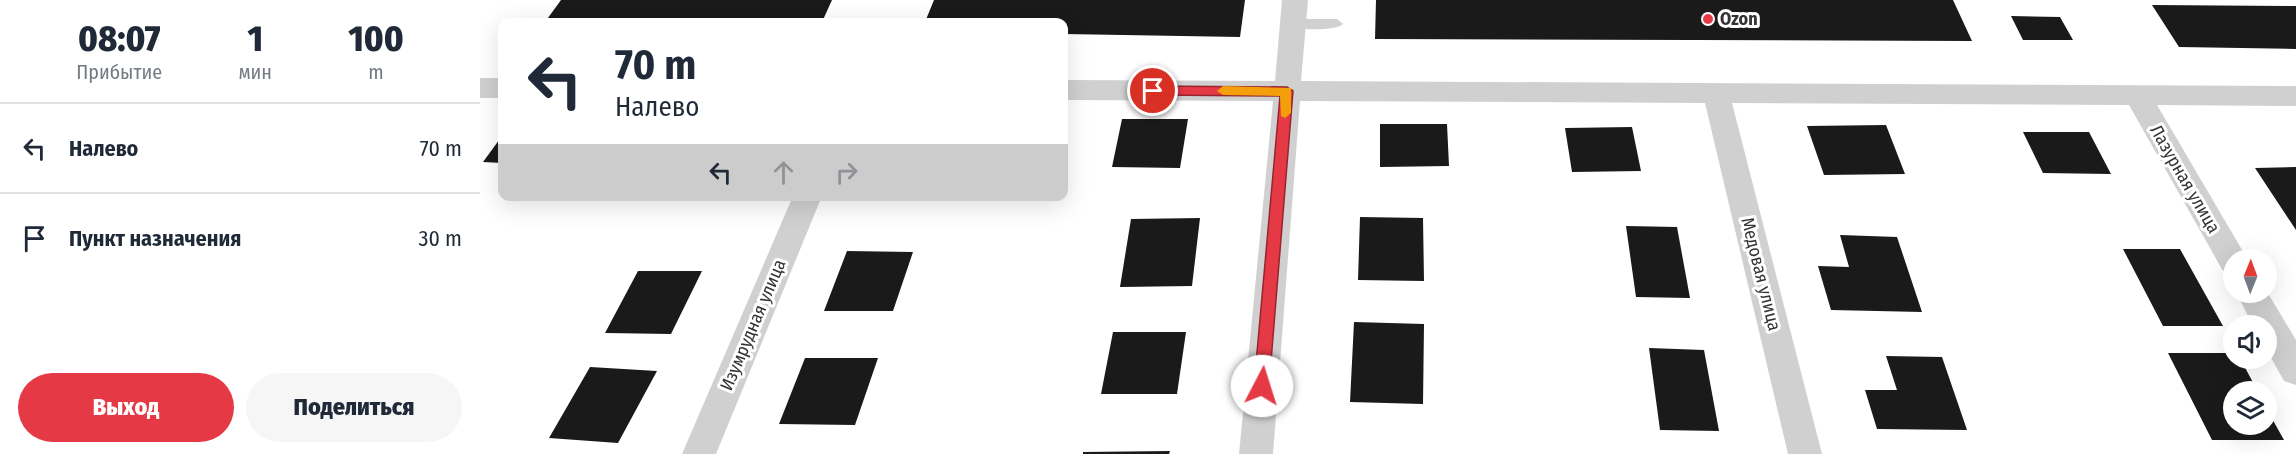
<!DOCTYPE html>
<html lang="ru">
<head>
<meta charset="utf-8">
<style>
	:root { --surface:#fff; --page:#f6f6f7; --text:#1f2937; --muted:#747a83; --line:#e0e1e3; --accent:#e63946 }
	body { margin:0; font-family:"Fira Sans Condensed",sans-serif; background:var(--page); color:var(--text); height:100vh; display:flex; flex-direction:column; font-size:22px; white-space:nowrap }
	* { box-sizing:border-box; margin:0 }
	p { font-size:20px; color:var(--muted) }
	.icon { flex:none; width:33px; height:33px; fill:none; stroke:currentColor; stroke-width:2; stroke-linecap:round; stroke-linejoin:round }
	.map { position:relative; flex:1; overflow:hidden }
	.sheet { display:flex; flex-direction:column; background:var(--surface); width:480px }
	.sheet>* { flex:none }
	.top-card { position:absolute; left:18px; top:18px; width:570px; height:183px; border-radius:12px; box-shadow:0 6px 24px #0002; background:#fff; color:var(--text); overflow:hidden }
	.needle { width:39px; rotate:1deg }
	.buttons { position:absolute; left:1743px; top:249px; display:grid; gap:12px }
	.buttons a { display:grid; place-items:center; width:54px; height:54px; border-radius:50%; background:var(--surface); box-shadow:0 6px 24px #0002; font-size:30px }
	.pin { position:absolute; display:grid; place-items:center; width:51px; height:51px; color:#fff; margin:-26px; border:3px solid #fff; border-radius:50%; box-shadow:0 2px 6px #0007 }
	.me { position:absolute; width:66px; margin:-33px; rotate:5deg; stroke-linejoin:round; filter:drop-shadow(0 0 4px #0008) }
	.turn { display:flex; align-items:center; gap:21px; height:126px; padding:0 18px; font-size:27px }
	.turn .icon { width:78px; height:78px; stroke-width:2.5 }
	.turn b { display:block; font-size:42px; line-height:51px }
	.lanes { display:flex; align-items:center; height:57px; padding:0 18px; background:#0003; justify-content:center; gap:30px; direction:ltr }
	.lanes .off { opacity:.35 }
	.eta { display:flex; justify-content:space-evenly; align-items:center; height:102px; text-align:center }
	.eta b { font-size:36px; font-weight:800; line-height:42px }
	.cta { display:flex; gap:12px; margin-top:auto; padding:12px 18px }
	.cta a { flex:1; height:69px; border-radius:36px; background:var(--accent); color:#fff; font-size:24px; font-weight:800; line-height:69px; text-align:center }
	.cta a+a { background:var(--page); color:var(--text) }
	ul { padding:0; list-style:none }
	li { display:flex; align-items:center; gap:18px; height:90px; padding:0 18px; border-top:2px solid var(--line) }
	li div { flex:1 }
	li b { display:block; font-size:22px }
	li em { font-style:normal }
	main { display:flex; flex:1; min-height:0 }
	.map>svg:first-child { display:block }
</style>
</head>
<body>
<main>
<section class="sheet">
<div class="eta">
<div><b>08:07</b><p>Прибытие</p></div>
<div><b>1</b><p>мин</p></div>
<div><b>100</b><p>m</p></div>
</div>
<ul>
<li><svg class="icon" aria-label="left" viewBox="0 0 24 24"><path d="M17 20v-9H6M10 6l-5 5 5 5"/></svg><div><b>Налево</b></div><em>70 m</em></li>
<li><svg class="icon" aria-label="arrive" viewBox="0 0 24 24"><path d="M6 21V4h12l-3 4 3 4H6"/></svg><div><b>Пункт назначения</b></div><em>30 m</em></li>
</ul>
<div class="cta"><a>Выход</a><a>Поделиться</a></div>
</section>
<div class="map">
<svg width="1816" height="454" viewBox="0 0 1816 454">
	<rect width="100%" height="100%" fill="#fff"/>
	<path fill="#1a1a1a" d="M 81,0 L 352,0 L 342,22 L 65,22 Z
		M 454,0 L 765,0 L 760,37 L 584,34 L 584,22 L 445,22 Z
		M 896,0 L 1473,0 L 1492,41 L 895,39 Z
		M 1672,5 L 1816,6 L 1816,49 L 1699,47 Z
		M 1531,16 L 1580,17 L 1593,40 L 1543,40 Z
		M 642,119 L 708,119 L 700,168 L 632,167 Z
		M 900,124 L 967,124 L 969,166 L 900,167 Z
		M 1406,125 L 1425,174 L 1344,175 L 1327,126 Z
		M 1152,127 L 1161,171 L 1092,172 L 1085,128 Z
		M 1543,132 L 1609,132 L 1631,174 L 1563,173 Z
		M 22,136 L 22,163 L 3,162 Z
		M 1816,167 L 1816,230 L 1775,168 Z
		M 880,217 L 943,218 L 944,281 L 878,280 Z
		M 720,218 L 712,286 L 640,287 L 651,219 Z
		M 1146,226 L 1197,227 L 1210,298 L 1156,297 Z
		M 1360,235 L 1417,237 L 1442,312 L 1351,310 L 1338,266 L 1369,267 Z
		M 1643,249 L 1700,249 L 1743,326 L 1683,326 Z
		M 367,251 L 433,252 L 413,311 L 344,311 Z
		M 158,271 L 222,271 L 191,334 L 125,333 Z
		M 874,322 L 944,324 L 943,404 L 870,402 Z
		M 633,332 L 706,332 L 697,394 L 621,394 Z
		M 1169,348 L 1224,350 L 1239,431 L 1180,430 Z
		M 1688,353 L 1754,353 L 1754,358 L 1760,358 L 1778,392 L 1754,392 L 1754,424 L 1786,424 L 1786,408 L 1804,440 L 1732,440 Z
		M 1406,356 L 1462,357 L 1487,430 L 1397,429 L 1385,390 L 1417,390 Z
		M 325,358 L 398,358 L 375,425 L 299,424 Z
		M 110,367 L 177,371 L 138,443 L 69,438 Z
		M 690,451 L 689,454 L 603,454 L 603,452 Z"/>
	<g fill="none" stroke-linecap="round" stroke-linejoin="round">
		<path fill="#d0d0d0" fill-rule="evenodd" d="M 813,19 L 857,19 L 863,24 C 857,31 813,31 807,24 Z"/>
		<path fill="#d0d0d0" fill-rule="evenodd" d="M 802,0 L 828,0 L 821,81 L 1816,86 L 1816,106 L 1677,105 L 1768,260 L 1754,260 L 1754,275 L 1743,271 L 1649,105 L 1252,103 L 1342,454 L 1308,454 L 1225,103 L 820,101 L 793,454 L 759,454 L 793,101 L 584,100 L 584,80 L 795,81 Z
			M 0,78 L 22,78 L 22,98 L 0,98 Z
			M 313,196 L 342,196 L 236,454 L 202,454 Z
			M 1786,290 L 1816,340 L 1816,385 L 1804,381 L 1786,349 L 1786,326 L 1773,326 L 1756,292 L 1786,292 Z"/>
	</g>
	<path fill="#e63946" stroke="#96252e" stroke-width="1.5" d="M 673,86 L 807,87 L 813,91 L 789,386 L 787,391 L 782,393 L 776,391 L 774,386 L 800,96 L 673,95 L 667,91 Z"/>
	<path fill="#f59e0b" d="M 743,86 L 811,88 L 811,113 L 805,118 L 801,116 L 800,96 L 743,95 L 737,91 Z"/>
	<circle fill="#e63946" stroke="#fff" stroke-width="2" cx="1228" cy="19" r="6"/>
	<g text-anchor="middle" dominant-baseline="central" stroke-width="6" stroke-linejoin="round" paint-order="stroke">
		<g font-size="18" font-weight="bold" fill="#333" stroke="#fff" text-anchor="start">
			<text x="1240" y="19">Ozon</text>
		</g>
		<g font-size="18" fill="#333" stroke="#fff">
			<text transform="translate(1705 179) rotate(60)">Лазурная улица</text>
			<text transform="translate(1281 274) rotate(76)">Медовая улица</text>
			<text transform="translate(273 325) rotate(-67)">Изумрудная улица</text>
		</g>
	</g>
</svg>
<div class="buttons">
<a><svg class="needle" viewBox="-14 -14 28 28"><path d="M0-13l5 13h-10z" fill="#e53935"/><path d="M0 13l5-13h-10z" fill="#747a83"/></svg></a>
<a><svg class="icon" aria-label="sound" viewBox="0 0 24 24"><path d="M4 9h4l5-4v14l-5-4H4zM17 9q2 3 0 6"/></svg></a>
<a><svg class="icon" aria-label="layers" viewBox="0 0 24 24"><path d="M12 4l9 5-9 5-9-5zM3 14l9 5 9-5"/></svg></a>
</div>
<div class="pin" style="left:673px;top:91px;background:#d93025"><svg class="icon" aria-label="arrive" viewBox="0 0 24 24"><path d="M6 21V4h12l-3 4 3 4H6"/></svg></div>
<svg class="me" style="left:782px;top:386px" viewBox="-20 -20 40 40"><circle r="19" fill="#fff"/><path d="M0-13L10 11 0 6-10 11z" fill="#e63946"/></svg>
<div class="top-card">
<div class="turn"><svg class="icon" aria-label="left" viewBox="0 0 24 24"><path d="M17 20v-9H6M10 6l-5 5 5 5"/></svg><div><b>70 m</b>Налево</div></div>
<div class="lanes"><svg class="icon" aria-label="left" viewBox="0 0 24 24"><path d="M17 20v-9H6M10 6l-5 5 5 5"/></svg><svg class="icon off" aria-label="ahead" viewBox="0 0 24 24"><path d="M12 20V5M6 11l6-6 6 6"/></svg><svg class="icon off" aria-label="right" viewBox="0 0 24 24"><path d="M7 20v-9h11M14 6l5 5-5 5"/></svg></div>
</div>
</div>
</main>
</body>
</html>
